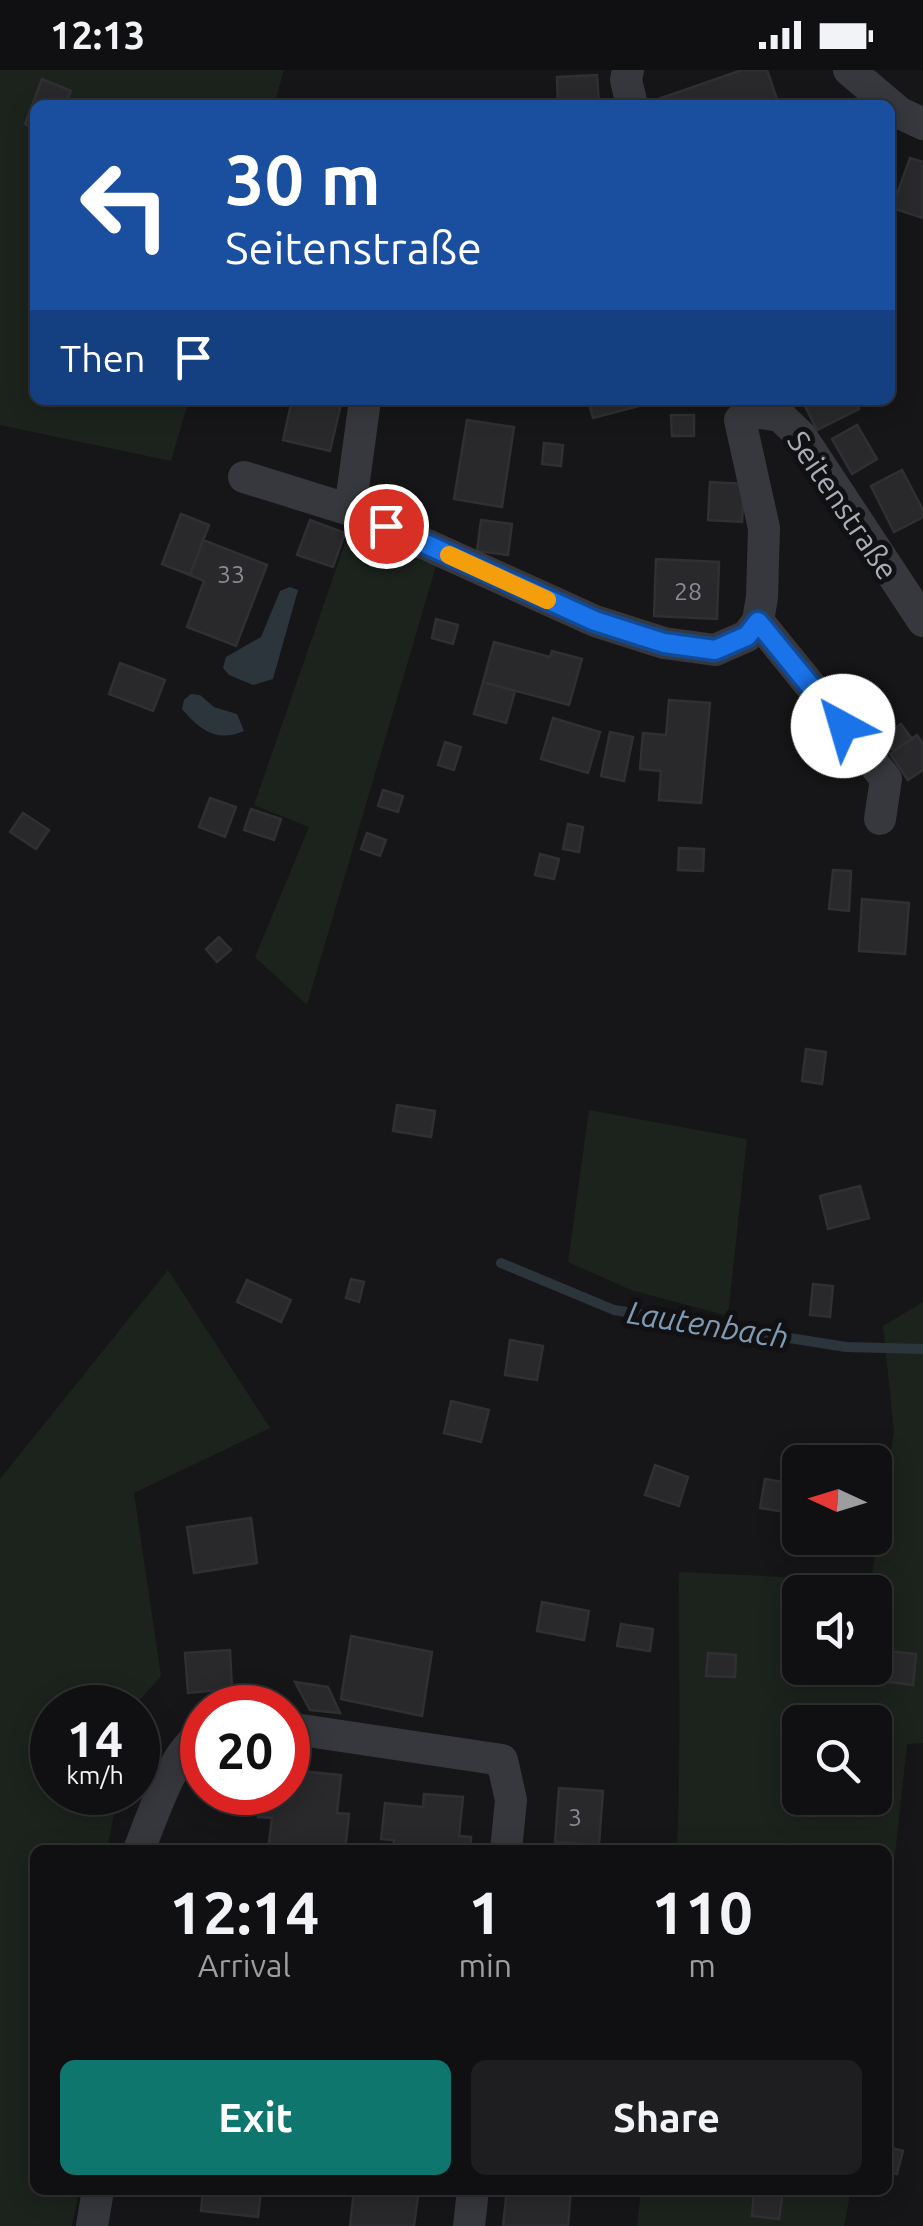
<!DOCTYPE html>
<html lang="en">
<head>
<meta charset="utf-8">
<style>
	:root { --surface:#101012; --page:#1e1e20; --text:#f1f3f6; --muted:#9c9d9f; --line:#303032; --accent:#0f766e }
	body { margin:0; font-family:Ubuntu,sans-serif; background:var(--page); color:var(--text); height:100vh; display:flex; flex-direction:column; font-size:38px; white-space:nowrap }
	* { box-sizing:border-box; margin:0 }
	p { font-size:32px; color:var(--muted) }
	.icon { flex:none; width:55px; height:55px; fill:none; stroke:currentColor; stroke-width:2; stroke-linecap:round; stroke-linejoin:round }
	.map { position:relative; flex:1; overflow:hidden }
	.sheet { position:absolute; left:30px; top:1775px; width:862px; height:350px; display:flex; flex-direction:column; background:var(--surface); border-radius:15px; box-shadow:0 5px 25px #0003,0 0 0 2px var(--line) }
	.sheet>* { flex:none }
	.hud { position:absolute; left:30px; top:30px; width:865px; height:305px; border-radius:15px; box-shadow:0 5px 25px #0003,0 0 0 2px var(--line); background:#1a4fa0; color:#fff; overflow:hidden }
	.needle { width:65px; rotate:274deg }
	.buttons { position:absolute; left:782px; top:1375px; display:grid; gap:20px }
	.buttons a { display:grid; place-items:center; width:110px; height:110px; border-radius:15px; background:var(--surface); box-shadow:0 5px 25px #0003,0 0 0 2px var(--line); font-size:50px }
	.speed { position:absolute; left:30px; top:1615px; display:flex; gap:20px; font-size:50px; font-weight:700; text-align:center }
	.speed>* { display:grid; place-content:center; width:130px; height:130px; border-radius:50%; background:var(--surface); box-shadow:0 5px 25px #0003,0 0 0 2px var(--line); line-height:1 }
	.speed small { font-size:25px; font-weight:400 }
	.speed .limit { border:15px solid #d22; background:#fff; color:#111 }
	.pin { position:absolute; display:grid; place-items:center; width:85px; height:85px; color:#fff; margin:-42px; border:5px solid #fff; border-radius:50%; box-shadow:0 2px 10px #0007 }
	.me { position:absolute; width:110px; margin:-55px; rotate:321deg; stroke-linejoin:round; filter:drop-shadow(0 0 8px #0008) }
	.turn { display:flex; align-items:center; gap:35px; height:210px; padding:0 30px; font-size:45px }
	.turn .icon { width:130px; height:130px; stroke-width:2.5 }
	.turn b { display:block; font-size:70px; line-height:85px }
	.then { display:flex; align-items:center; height:95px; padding:0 30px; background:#0003; gap:20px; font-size:38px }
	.eta { display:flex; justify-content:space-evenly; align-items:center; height:170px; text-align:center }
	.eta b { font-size:60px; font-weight:600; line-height:70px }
	.primary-button { display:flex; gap:20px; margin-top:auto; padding:20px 30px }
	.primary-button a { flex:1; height:115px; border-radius:15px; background:var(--accent); color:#fff; font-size:40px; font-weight:600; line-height:115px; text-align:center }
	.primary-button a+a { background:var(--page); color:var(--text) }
	.status { display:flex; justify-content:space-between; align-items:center; height:70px; padding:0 50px; background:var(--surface); direction:ltr }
	.status svg { height:28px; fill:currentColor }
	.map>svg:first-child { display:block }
</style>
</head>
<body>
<div class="status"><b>12:13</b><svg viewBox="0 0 49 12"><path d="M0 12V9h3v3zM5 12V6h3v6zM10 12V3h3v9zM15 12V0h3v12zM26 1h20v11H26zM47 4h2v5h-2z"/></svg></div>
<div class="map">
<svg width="923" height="2156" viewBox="0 0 923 2156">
	<rect width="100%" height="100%" fill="#161618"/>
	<path fill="#1c231d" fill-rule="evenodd" d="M 0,0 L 284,0 L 274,35 L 35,35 L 35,330 L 189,330 L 171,391 L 0,355 Z
		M 349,462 L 436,496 L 307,935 L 255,887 L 309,757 L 254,735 Z
		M 589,1040 L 747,1069 L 728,1246 L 631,1220 L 568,1192 Z
		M 168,1200 L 270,1358 L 134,1423 L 161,1606 L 134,1637 L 52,1638 L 52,1722 L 118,1723 L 107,1780 L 35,1780 L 35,2120 L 79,2120 L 72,2156 L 0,2156 L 0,1409 Z
		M 923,1232 L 923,1673 L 907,1674 L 888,1849 L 888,1780 L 677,1780 C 681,1687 679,1595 679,1502 L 871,1511 L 894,1361 L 883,1256 ZM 800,1522 L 875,1522 L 875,1598 L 800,1598 ZM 800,1652 L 875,1652 L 875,1728 L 800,1728 Z
		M 641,2120 L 851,2120 L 844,2156 L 637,2156 Z"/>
	<path fill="#2c353c" d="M 290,517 L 298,520 L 273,609 L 253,615 L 229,605 L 223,598 L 226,587 L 261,567 L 280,521 Z
		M 191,624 L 200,625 L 214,637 L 237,644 L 244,661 C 217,673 200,660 182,639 L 184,630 Z"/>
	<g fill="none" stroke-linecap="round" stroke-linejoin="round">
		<path stroke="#2c353c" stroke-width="10" d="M 501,1193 L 614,1240 L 846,1277 L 923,1279"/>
	</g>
	<path fill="#29292c" stroke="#303034" stroke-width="2.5" d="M 742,0 L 767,0 L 779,35 L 641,35 Z
		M 597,5 L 599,35 L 558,35 L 557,7 Z
		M 42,9 L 71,21 L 65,35 L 35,35 L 35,58 L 25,54 Z
		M 910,88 L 923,92 L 923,148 L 892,138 Z
		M 292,330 L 342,330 L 330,381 L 283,370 Z
		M 588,330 L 654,330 L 655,332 L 593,348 Z
		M 807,330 L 854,330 L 859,339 L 817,360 L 803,332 Z
		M 671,345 L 694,345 L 694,366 L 672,366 Z
		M 467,350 L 514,357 L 502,437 L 454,429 Z
		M 857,355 L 877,389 L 852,404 L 832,369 Z
		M 544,373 L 563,375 L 561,396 L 542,394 Z
		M 902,400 L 923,440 L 923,447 L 894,462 L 871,416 Z
		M 710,412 L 744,414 L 742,452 L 708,450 Z
		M 181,444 L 209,455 L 190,505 L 162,494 Z
		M 310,450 L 345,463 L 333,497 L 297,485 Z
		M 481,450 L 512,454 L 508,485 L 477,481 Z
		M 203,470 L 267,495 L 236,576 L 187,557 L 204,511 L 190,505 Z
		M 656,489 L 719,492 L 717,549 L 654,546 Z
		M 436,549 L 458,555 L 453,574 L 432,568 Z
		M 494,572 L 550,587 L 552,581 L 582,589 L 569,635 L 483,612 Z
		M 120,593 L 165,610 L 153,641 L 109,624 Z
		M 483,612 L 515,621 L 506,653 L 474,644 Z
		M 669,630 L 710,633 L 701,733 L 659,730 L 661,701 L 640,699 L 643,663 L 666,665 Z
		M 553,648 L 600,662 L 588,703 L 541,689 Z
		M 901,654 L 912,669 L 893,681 L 883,666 Z
		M 610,662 L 633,667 L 624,711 L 601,706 Z
		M 917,665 L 923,674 L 923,700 L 908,710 L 890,684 Z
		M 445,672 L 461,677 L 454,700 L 438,695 Z
		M 383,720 L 403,726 L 398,742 L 378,736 Z
		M 210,728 L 236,737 L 225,767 L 199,757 Z
		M 251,739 L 281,749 L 274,770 L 244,760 Z
		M 23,743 L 49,760 L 36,779 L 10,762 Z
		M 568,754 L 583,757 L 579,782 L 563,779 Z
		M 367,763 L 386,770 L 380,786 L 361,779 Z
		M 679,778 L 704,779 L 703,801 L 678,800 Z
		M 540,784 L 559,789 L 554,809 L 535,805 Z
		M 833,800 L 851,801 L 849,841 L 829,839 Z
		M 862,829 L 909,833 L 905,884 L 859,881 Z
		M 219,867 L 231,880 L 217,892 L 206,879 Z
		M 806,979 L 826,982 L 822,1014 L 802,1011 Z
		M 397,1035 L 435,1041 L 431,1067 L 393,1061 Z
		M 860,1116 L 869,1148 L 828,1159 L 820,1126 Z
		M 351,1209 L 364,1212 L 359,1232 L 346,1228 Z
		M 247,1210 L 291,1230 L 281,1252 L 237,1232 Z
		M 813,1214 L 833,1216 L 830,1247 L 810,1245 Z
		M 510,1270 L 543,1276 L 537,1310 L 505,1305 Z
		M 451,1331 L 489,1340 L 481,1372 L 444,1363 Z
		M 655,1395 L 688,1407 L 679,1436 L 645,1425 Z
		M 765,1409 L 795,1414 L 791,1443 L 760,1438 Z
		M 251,1448 L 257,1493 L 194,1503 L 187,1457 Z
		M 542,1532 L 589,1541 L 584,1570 L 537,1561 Z
		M 621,1554 L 653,1559 L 650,1581 L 617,1576 Z
		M 351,1566 L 432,1582 L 422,1646 L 341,1629 Z
		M 230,1580 L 232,1619 L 188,1623 L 185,1583 Z
		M 877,1580 L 916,1584 L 913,1615 L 874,1610 Z
		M 708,1583 L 736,1585 L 735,1607 L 706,1606 Z
		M 295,1612 L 328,1617 L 340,1643 L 310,1640 Z
		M 301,1701 L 341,1705 L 337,1743 L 349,1744 L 345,1780 L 268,1780 L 272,1748 L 258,1747 L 260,1722 L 288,1722 L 288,1711 L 300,1713 Z
		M 559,1718 L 603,1721 L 599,1775 L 555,1772 Z
		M 424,1724 L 463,1727 L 459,1766 L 471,1767 L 470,1780 L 393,1780 L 394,1770 L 381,1769 L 385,1733 L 423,1737 Z
		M 888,2077 L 903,2081 L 897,2104 L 888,2102 Z
		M 203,2120 L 261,2120 L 258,2147 L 201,2141 Z
		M 354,2120 L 418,2126 L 414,2156 L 350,2156 Z
		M 507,2120 L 571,2120 L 568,2156 L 503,2156 Z
		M 754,2120 L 783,2120 L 779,2149 L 752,2146 Z"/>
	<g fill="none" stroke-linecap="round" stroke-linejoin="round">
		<path stroke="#37383d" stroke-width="32" d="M 628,0 L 626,10 L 632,35
			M 849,0 L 900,43 L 923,54
			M 745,330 L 749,341 L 780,346 L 801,366 L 923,551
			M 244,407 L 350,440 L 595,551 L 664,573 L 715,580 L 747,566 L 758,551 L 762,527 L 764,458 L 740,350 L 749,341
			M 350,440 L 365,330
			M 758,551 L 886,709 L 880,749
			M 288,1658 L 502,1690 L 511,1730 L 506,1780
			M 139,1780 C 151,1750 174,1679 202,1665
			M 92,2156 L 98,2120
			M 469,2156 L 473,2120"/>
	</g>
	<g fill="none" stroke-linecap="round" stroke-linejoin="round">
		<defs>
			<path id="route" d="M 386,456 L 595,551 L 664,573 L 715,580 L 747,566 L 758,552 L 843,656"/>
		</defs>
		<use href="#route" stroke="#114b97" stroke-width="25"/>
		<use href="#route" stroke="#1a73e8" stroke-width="18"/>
		<path stroke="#f59e0b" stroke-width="18" d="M 449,485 L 547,530"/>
	</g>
	<g text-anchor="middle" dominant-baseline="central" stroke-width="10" stroke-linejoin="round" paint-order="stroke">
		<g font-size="25" fill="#888b94">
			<text x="231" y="504">33</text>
			<text x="688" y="521">28</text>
			<text x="575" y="1747">3</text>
		</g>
		<g font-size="30" fill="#a8adb8" stroke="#111113">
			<text transform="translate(843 435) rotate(56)">Seitenstraße</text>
		</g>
		<g font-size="32" font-style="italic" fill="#7f9bb3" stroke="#111113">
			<text transform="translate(708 1254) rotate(9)">Lautenbach</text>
		</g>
	</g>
</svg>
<div class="buttons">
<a><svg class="needle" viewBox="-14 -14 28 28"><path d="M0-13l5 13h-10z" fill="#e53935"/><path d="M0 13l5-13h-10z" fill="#9c9d9f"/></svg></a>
<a><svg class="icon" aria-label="sound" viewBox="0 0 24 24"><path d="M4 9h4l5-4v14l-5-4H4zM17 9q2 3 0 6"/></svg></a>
<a><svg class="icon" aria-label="search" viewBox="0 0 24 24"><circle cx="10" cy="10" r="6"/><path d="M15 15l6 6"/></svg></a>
</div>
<div class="speed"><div>14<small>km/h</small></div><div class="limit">20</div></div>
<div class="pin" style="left:386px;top:456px;background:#d93025"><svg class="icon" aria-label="arrive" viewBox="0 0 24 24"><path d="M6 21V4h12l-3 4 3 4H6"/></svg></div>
<svg class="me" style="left:843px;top:656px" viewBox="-20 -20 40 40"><circle r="19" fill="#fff"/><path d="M0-13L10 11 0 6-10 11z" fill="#1a73e8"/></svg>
<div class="hud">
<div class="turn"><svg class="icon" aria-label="left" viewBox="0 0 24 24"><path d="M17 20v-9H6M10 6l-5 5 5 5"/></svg><div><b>30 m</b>Seitenstraße</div></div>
<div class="then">Then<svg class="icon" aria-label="arrive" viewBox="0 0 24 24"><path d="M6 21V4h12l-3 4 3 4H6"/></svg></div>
</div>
<section class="sheet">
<div class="eta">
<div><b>12:14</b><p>Arrival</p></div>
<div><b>1</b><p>min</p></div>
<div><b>110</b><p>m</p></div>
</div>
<div class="primary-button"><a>Exit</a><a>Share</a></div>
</section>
</div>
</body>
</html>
